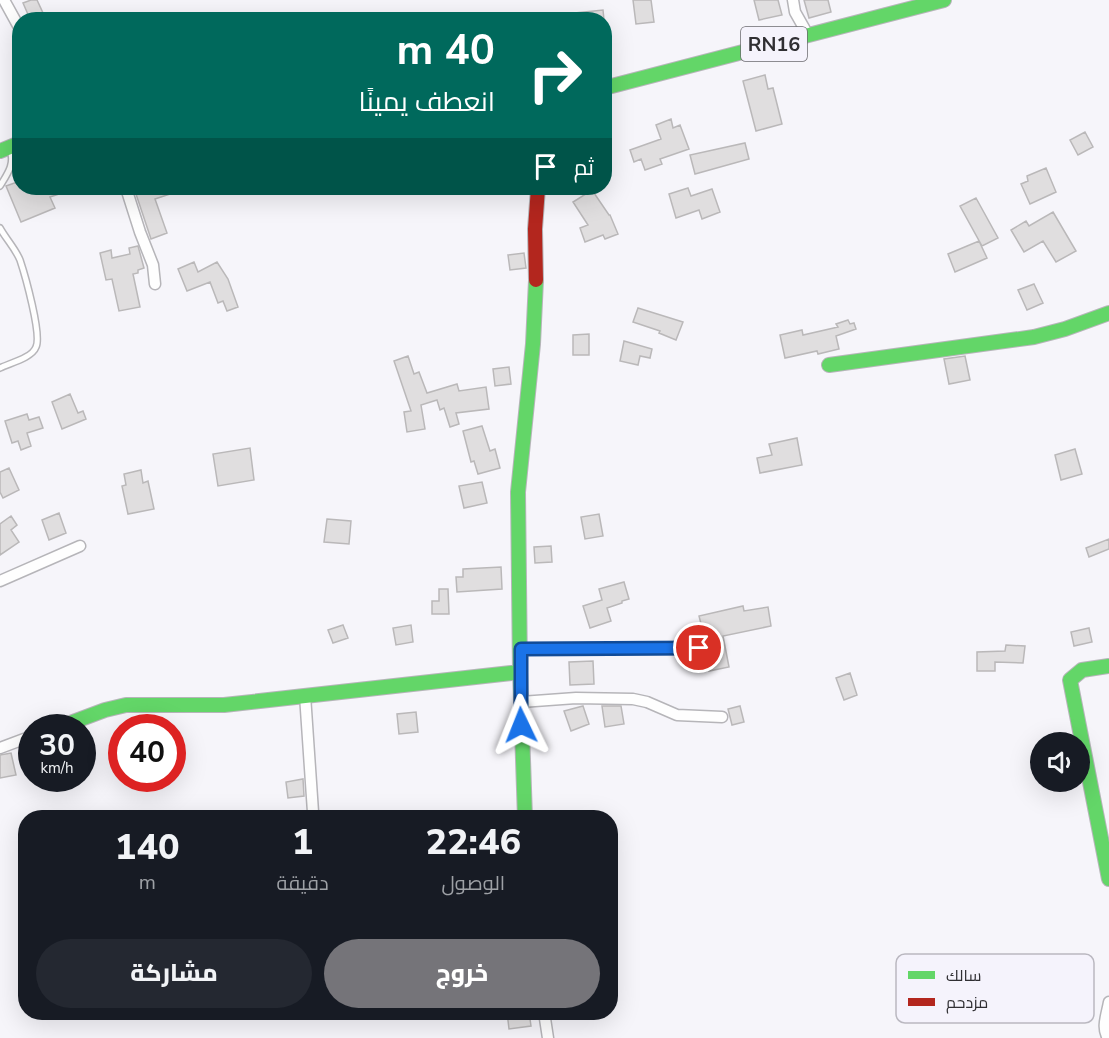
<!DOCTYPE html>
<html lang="ar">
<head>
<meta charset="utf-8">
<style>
	:root { --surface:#171b24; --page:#242831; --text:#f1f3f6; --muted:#9ea1a6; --accent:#757479 }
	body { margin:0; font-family:"Nunito Sans",Cairo,sans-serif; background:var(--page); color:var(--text); direction:rtl; height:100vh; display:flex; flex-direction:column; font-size:22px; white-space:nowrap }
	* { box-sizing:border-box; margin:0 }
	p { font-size:20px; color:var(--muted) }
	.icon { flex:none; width:33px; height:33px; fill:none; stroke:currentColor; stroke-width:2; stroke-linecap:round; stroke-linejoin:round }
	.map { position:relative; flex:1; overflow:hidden; direction:ltr }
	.panel { position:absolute; left:18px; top:810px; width:600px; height:210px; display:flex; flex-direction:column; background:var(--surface); border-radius:24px; box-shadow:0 6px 24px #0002; direction:rtl }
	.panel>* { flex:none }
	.top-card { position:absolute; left:12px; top:12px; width:600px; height:183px; border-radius:24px; box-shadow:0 6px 24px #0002; direction:rtl; background:#00695c; color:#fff; overflow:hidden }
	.buttons { position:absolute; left:1030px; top:732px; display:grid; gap:12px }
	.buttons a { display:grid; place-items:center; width:60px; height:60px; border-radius:50%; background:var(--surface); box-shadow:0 6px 24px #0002; font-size:30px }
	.speed { position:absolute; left:18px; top:714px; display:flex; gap:12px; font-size:30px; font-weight:700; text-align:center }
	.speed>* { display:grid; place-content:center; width:78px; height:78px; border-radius:50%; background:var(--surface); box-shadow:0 6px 24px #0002; line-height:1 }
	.speed small { font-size:15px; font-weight:400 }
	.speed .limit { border:9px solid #d22; background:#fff; color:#111 }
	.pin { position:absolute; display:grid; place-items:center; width:51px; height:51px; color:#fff; margin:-26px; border:3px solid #fff; border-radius:50%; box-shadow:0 2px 6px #0007 }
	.me { position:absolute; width:66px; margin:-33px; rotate:358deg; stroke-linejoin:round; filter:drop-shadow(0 0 4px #0008) }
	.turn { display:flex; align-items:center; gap:21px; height:126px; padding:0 18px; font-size:27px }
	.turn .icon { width:78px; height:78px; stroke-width:2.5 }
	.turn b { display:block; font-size:42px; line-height:51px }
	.then { display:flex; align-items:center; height:57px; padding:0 18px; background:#0003; gap:12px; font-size:22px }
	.eta { display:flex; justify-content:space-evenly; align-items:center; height:102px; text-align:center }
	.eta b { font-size:36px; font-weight:800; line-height:42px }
	.button { display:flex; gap:12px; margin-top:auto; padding:12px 18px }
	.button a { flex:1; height:69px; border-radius:36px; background:var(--accent); color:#fff; font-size:24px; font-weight:800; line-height:69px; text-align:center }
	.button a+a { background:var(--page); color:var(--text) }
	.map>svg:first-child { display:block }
</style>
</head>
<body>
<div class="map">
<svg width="1109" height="1038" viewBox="0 0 1109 1038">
	<rect width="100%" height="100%" fill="#f6f5fa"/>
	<path fill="#e0dedf" stroke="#bab8b9" stroke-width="1.5" d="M 31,0 L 37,0 L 43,13 L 30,19 L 23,3 Z
		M 633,0 L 651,0 L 654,22 L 636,24 Z
		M 754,0 L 778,0 L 782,15 L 759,20 Z
		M 804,0 L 828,0 L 831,12 L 809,18 Z
		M 603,10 L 604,20 L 575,20 L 575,13 Z
		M 765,75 L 768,89 L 773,88 L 782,124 L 756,131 L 743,81 Z
		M 671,119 L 673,128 L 680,125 L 689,149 L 660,159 L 662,164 L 645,170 L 641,159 L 634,162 L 630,150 L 661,139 L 656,125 Z
		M 1085,132 L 1093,147 L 1078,155 L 1070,140 Z
		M 745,143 L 749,159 L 695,174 L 690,155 Z
		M 1046,168 L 1056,192 L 1030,204 L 1021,184 L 1028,181 L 1027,176 Z
		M 20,181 L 20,188 L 74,189 L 50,197 L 55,208 L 21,222 L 6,186 Z
		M 134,188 L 185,188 L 185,189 L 155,199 L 167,233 L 151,239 Z
		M 688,188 L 691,196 L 712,189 L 720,212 L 702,219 L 699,210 L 676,218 L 669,194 Z
		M 592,190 L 609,215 L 610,215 L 618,234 L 605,239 L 603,235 L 585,242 L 580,228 L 588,225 L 573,202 Z
		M 976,198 L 998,238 L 982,246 L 960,206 Z
		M 1053,212 L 1076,251 L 1056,262 L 1043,241 L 1024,252 L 1011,230 L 1026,221 L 1029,226 Z
		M 979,241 L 987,258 L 955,272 L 948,254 Z
		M 138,246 L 144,268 L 138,270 L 138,273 L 133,274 L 140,307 L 119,311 L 112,279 L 106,280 L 100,253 L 111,250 L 112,258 L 130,254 L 129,248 Z
		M 524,253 L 526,268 L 510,270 L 508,255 Z
		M 194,262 L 198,272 L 217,262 L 228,279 L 238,307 L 227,311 L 223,301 L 218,303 L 210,282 L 187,291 L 178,269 Z
		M 1034,284 L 1043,303 L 1027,310 L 1018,290 Z
		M 638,308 L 683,322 L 676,340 L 659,333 L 660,331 L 633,322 Z
		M 848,320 L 850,324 L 854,323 L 856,329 L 836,336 L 839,349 L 818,354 L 817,351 L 785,358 L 780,335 L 802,330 L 803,335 L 838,327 L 836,324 Z
		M 589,334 L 589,355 L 573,355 L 573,335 Z
		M 624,341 L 652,349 L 650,358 L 640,356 L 638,365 L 620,361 Z
		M 408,356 L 414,374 L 419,372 L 427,393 L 457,384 L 459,391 L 486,387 L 489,409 L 456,413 L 459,424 L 450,427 L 444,408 L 440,410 L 437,400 L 421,405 L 425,429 L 407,432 L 404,412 L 411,411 L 394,361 Z
		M 965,356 L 970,380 L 949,384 L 944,359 Z
		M 509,367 L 511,384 L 495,386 L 493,369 Z
		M 70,394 L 78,413 L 83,411 L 86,419 L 62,429 L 52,402 Z
		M 27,414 L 29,420 L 39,417 L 43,428 L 27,433 L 31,446 L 21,450 L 18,441 L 12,443 L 5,421 Z
		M 482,426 L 490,451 L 495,449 L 500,468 L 478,474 L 474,461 L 471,462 L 463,431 Z
		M 797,438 L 802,465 L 760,473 L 757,458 L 772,455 L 769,444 Z
		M 250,448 L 254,480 L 218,486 L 213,454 Z
		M 1075,449 L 1082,474 L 1061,480 L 1055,455 Z
		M 9,468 L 19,490 L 3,498 L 0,492 L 0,472 Z
		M 141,470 L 143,483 L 148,481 L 154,509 L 128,514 L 122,486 L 126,485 L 124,474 Z
		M 482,482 L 487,503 L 464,508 L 459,486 Z
		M 59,513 L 66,533 L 49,540 L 42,520 Z
		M 599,514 L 603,536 L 585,539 L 581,517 Z
		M 11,516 L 17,525 L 11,530 L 19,542 L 0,555 L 0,524 Z
		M 327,519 L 351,521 L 349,544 L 324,542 Z
		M 1109,539 L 1109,549 L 1089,557 L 1086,548 Z
		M 551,546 L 552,562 L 535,563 L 534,547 Z
		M 501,567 L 502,589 L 457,592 L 456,577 L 463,577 L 463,569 Z
		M 624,582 L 629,599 L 622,601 L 622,603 L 607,608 L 611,621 L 590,628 L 583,606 L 602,600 L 599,589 Z
		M 439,589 L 448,589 L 449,614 L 432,614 L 432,601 L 439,601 Z
		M 743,606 L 744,611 L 768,607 L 771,626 L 723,636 L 729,667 L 709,671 L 705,652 L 707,647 L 699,616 Z
		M 343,625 L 348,638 L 333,643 L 328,630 Z
		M 411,625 L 413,642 L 396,645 L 393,628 Z
		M 1089,628 L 1092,642 L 1074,646 L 1071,632 Z
		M 1006,645 L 1025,646 L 1023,663 L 995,662 L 995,671 L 977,671 L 977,652 L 1005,651 Z
		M 593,661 L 594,684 L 570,685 L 569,662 Z
		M 850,673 L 857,695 L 844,700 L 836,678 Z
		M 583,706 L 589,724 L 571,731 L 564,711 Z
		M 602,706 L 621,706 L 624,724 L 605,727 Z
		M 740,706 L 744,722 L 732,725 L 728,709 Z
		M 416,712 L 418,732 L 399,734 L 397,714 Z
		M 11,753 L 16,775 L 0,778 L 0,755 Z
		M 303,779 L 304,796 L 288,798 L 286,782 Z
		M 507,1012 L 529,1012 L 531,1026 L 509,1029 Z"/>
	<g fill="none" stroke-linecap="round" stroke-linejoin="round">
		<defs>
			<path id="lane" d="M 0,186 C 8,173 15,164 10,149
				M 0,228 C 6,239 15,248 20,260 C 25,275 42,335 36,347 C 32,358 10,363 0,368"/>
			<path id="street" d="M 4,0 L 20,29
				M 793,0 L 795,12 L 808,35
				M 126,188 L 140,232 L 153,265 L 155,284
				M 0,581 L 80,546
				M 521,649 L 699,648
				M 305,695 L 313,812 L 312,818
				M 521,702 L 576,698 L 633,699 L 647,702 L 677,715 L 722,717
				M 0,748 L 32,736
				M 544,1012 L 548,1038
				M 1108,1038 C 1101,1028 1107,1014 1109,1002"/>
			<path id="fast" d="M 604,88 L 944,0
				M 0,151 L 20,143
				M 829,365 L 1034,337 L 1065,329 L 1109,313
				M 1109,666 L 1082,670 L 1070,680 L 1109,879
				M 57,728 L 105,710 L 126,705 L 224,705 L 520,672
				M 525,818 L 520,672 L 518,492 L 533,344 L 536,280"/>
			<path id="jam" d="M 536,280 L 535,229 L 538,188"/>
		</defs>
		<use href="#lane" stroke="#b6b5b9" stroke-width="8"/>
		<use href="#street" stroke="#b6b5b9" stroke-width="13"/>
		<use href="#fast" stroke="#b6b5b9" stroke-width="16"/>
		<use href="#jam" stroke="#b6b5b9" stroke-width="16"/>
		<use href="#lane" stroke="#fefefe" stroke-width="5"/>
		<use href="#street" stroke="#fefefe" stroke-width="10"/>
		<use href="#fast" stroke="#63d668" stroke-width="14"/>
		<use href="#jam" stroke="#b3261e" stroke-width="14"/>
	</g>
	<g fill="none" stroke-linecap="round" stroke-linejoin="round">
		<defs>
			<path id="route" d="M 521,725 L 521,649 L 699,648"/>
		</defs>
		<use href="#route" stroke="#114b97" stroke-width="15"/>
		<use href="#route" stroke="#1a73e8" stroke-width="10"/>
	</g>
	<g text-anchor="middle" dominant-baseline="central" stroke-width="4.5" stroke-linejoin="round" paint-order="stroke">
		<rect fill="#f5f3fc" stroke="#6b6a6f" stroke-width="1.5" x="741" y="27" width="66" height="34" rx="4.5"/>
		<g font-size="20" font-weight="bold" fill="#302f33">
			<text x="774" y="44">RN16</text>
		</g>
	</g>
	<rect x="896" y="954" width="198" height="69" rx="9" fill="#f5f3fc" stroke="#bab8c0" stroke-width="1.5"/>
	<rect x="908" y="971" width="27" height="8" fill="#63d668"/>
	<rect x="908" y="998" width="27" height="8" fill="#b3261e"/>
	<g font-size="16" fill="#302f33">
		<text x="946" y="981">سالك</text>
		<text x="946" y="1008">مزدحم</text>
	</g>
</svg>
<div class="buttons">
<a><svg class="icon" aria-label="sound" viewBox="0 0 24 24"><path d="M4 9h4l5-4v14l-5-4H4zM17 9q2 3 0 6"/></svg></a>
</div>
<div class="speed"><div>30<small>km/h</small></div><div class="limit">40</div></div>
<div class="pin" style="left:699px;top:648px;background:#d93025"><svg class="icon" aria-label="arrive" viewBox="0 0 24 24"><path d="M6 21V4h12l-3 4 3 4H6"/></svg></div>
<svg class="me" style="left:521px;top:725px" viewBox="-20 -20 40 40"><path d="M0-17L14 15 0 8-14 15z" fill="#1a73e8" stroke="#fff" stroke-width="4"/></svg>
<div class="top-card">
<div class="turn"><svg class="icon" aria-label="right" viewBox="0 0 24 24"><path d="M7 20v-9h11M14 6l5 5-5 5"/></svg><div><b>40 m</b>انعطف يمينًا</div></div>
<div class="then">ثم<svg class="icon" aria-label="arrive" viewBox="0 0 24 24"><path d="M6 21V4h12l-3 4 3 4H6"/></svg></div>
</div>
<section class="panel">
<div class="eta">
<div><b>22:46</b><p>الوصول</p></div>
<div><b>1</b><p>دقيقة</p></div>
<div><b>140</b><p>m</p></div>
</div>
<div class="button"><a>خروج</a><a>مشاركة</a></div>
</section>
</div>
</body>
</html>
